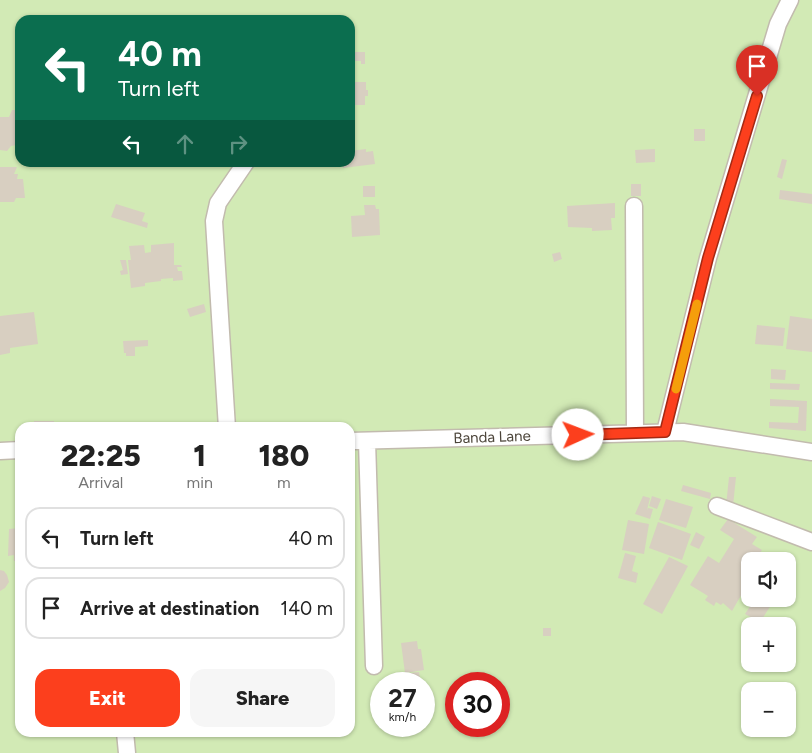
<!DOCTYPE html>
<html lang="en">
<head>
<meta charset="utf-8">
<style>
	:root { --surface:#fff; --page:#f6f6f6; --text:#222; --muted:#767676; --line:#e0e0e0; --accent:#fc3f1d }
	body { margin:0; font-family:Figtree,sans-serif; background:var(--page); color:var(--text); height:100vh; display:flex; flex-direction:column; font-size:19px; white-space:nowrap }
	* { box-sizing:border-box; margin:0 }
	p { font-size:16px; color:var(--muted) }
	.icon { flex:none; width:28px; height:28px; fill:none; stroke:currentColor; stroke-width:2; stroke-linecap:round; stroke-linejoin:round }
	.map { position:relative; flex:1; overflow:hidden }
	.drawer { position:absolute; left:15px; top:422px; width:340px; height:315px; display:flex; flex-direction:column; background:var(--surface); border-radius:15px; box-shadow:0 1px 4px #0004 }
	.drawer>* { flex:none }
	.guide { position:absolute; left:15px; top:15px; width:340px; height:152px; border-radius:15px; box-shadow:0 1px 4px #0004; background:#0b6e4f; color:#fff; overflow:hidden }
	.controls { position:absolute; left:741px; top:552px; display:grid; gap:10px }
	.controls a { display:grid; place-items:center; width:55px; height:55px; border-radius:10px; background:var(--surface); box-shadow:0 1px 4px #0004; font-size:25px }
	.speed { position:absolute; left:370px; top:672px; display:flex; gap:10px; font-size:25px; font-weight:700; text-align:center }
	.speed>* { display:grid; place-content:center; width:65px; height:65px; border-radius:50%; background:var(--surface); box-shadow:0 1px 4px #0004; line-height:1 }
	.speed small { font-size:12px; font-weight:400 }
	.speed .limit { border:8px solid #d22; background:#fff; color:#111 }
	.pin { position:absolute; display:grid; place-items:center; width:42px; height:42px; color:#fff; margin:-51px -21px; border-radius:50% 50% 50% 0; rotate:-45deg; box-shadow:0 0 5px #0007 }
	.pin .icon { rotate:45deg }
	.me { position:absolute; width:55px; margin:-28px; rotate:88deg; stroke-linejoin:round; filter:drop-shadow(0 0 4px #0008) }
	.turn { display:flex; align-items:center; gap:18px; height:105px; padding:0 20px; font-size:22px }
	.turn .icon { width:65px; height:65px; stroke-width:2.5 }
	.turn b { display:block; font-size:35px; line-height:42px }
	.lanes { display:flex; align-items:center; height:48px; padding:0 20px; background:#0003; justify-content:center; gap:25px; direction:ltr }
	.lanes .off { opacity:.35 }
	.eta { display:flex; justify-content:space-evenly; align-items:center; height:85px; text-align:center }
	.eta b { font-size:30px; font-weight:800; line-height:35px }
	.cta { display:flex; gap:10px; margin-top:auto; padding:10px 20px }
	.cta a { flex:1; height:58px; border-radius:15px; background:var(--accent); color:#fff; font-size:20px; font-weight:800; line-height:58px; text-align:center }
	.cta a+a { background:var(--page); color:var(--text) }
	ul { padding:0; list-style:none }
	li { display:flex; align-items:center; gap:15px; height:62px; margin:0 10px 8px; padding:0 10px; border:2px solid var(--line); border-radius:15px }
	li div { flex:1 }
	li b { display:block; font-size:19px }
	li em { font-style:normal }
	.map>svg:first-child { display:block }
</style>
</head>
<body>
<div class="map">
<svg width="812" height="753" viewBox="0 0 812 753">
	<rect width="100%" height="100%" fill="#f6f3ec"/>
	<path fill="#d2eab5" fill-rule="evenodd" d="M 0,0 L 812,0 L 812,753 L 0,753 ZM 20,20 L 350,20 L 350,162 L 20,162 ZM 20,428 L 350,428 L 350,732 L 20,732 ZM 750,561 L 788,561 L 788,599 L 750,599 ZM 750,626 L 788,626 L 788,664 L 750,664 ZM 381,684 L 424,684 L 424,726 L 381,726 ZM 456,684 L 499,684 L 499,726 L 456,726 ZM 750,691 L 788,691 L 788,729 L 750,729 Z"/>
	<path fill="#d8cfc1" d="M 352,52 L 365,52 L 365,64 L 361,64 L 361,61 L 353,61 L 353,64 L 350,64 Z
		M 350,82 L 366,82 L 366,90 L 368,90 L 368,96 L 365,96 L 365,105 L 350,105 Z
		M 12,110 L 19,110 L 20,149 L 17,150 L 16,145 L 11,146 L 7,151 L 0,150 L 0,117 L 9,117 Z
		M 694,129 L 705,129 L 705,141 L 694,141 Z
		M 366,149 L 366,152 L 373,151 L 375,164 L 343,168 L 343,162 L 350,162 L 350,151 Z
		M 655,149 L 655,162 L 636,163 L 635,150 Z
		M 782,159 L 787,160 L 782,179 L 777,177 Z
		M 0,167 L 17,167 L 14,174 L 18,174 L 17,179 L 23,179 L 25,198 L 16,198 L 14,202 L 0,202 Z
		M 631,184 L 641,184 L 641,196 L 631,196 Z
		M 363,186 L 375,186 L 375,197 L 363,197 Z
		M 780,190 L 812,194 L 812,204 L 779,199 Z
		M 615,203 L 615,218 L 611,218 L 612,230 L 592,231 L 592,228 L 568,227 L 567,206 Z
		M 116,204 L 145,213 L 142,221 L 148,223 L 147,228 L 111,217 Z
		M 364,205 L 375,205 L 376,209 L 379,209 L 380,235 L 352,237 L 351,216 L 365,215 Z
		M 174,243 L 174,265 L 181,265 L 182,267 L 177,267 L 178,271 L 182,271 L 183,280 L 173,281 L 173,278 L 161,279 L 161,281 L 145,283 L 145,286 L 131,288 L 128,260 L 131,260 L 129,246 L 144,245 L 145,253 L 151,252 L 151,245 Z
		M 560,252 L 562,259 L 554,262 L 552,254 Z
		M 120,260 L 126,260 L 128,274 L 121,275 L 120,271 L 123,270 Z
		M 204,304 L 206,312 L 190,317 L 187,309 Z
		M 34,312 L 38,344 L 10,348 L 10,353 L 0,355 L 0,316 Z
		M 790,316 L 812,319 L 812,352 L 786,349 Z
		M 757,325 L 785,328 L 783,346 L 755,344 Z
		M 148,340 L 148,346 L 135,347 L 135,356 L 126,356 L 126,353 L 124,353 L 123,341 Z
		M 771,369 L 786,370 L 785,380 L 771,379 Z
		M 770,383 L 800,384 L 799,390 L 770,389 Z
		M 770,399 L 807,401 L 806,431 L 769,428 L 769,422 L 798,423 L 799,407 L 770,406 Z
		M 34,421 L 54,421 L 54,428 L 34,428 Z
		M 729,477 L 736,477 L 733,506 L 726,506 Z
		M 683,485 L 711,493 L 710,499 L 681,491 Z
		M 643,496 L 650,498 L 647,510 L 648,508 L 653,509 L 650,519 L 635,514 Z
		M 652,496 L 661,499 L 657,509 L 649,506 Z
		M 666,499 L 693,507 L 686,528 L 659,520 Z
		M 728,519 L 757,537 L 752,544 L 762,550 L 758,556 L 764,560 L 750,561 L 750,597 L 743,592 L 732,611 L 723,603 L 721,605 L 716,602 L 714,606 L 705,600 L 708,596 L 690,585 L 708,556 L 719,563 L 734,539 L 720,530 Z
		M 628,520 L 649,524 L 644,554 L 622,550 Z
		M 658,522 L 691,534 L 682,560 L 649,548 Z
		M 20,528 L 20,561 L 14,561 L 14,555 L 8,556 L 9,529 Z
		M 696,532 L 705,537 L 699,549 L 690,545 Z
		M 625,553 L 636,556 L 632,571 L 638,573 L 636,583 L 618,578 Z
		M 669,557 L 688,566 L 662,614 L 643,604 Z
		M 0,570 L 4,571 L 7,575 L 9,582 L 5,588 L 0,591 Z
		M 755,599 L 775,599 L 760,622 L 745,614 Z
		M 543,628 L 551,628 L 551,636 L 543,636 Z
		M 417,641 L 418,649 L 421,649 L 424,670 L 405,673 L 401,643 Z
		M 419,672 L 421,684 L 403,684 L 402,674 Z"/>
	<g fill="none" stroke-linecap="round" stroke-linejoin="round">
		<defs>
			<path id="minor" d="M 634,206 L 635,433
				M 227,428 L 214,221 L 218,203 L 246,162
				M 665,432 L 708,258 L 778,24 L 790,0
				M 350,441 L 683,432 L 812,452
				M 367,441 L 374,666
				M 0,451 L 20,450
				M 717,506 L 812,542
				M 125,732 L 127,753"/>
		</defs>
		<use href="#minor" stroke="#c2bbae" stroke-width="19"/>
		<use href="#minor" stroke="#fff" stroke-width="16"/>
	</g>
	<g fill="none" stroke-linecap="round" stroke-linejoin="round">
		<defs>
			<path id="route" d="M 578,435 L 665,432 L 708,258 L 757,96"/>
		</defs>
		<use href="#route" stroke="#a42913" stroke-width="12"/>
		<use href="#route" stroke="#fc3f1d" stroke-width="9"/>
		<path stroke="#f59e0b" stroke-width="9" d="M 676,389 L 697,304"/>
	</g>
	<g text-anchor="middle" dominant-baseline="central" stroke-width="5" stroke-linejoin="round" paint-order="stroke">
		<g font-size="15" fill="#4b4439" stroke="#fff">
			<text transform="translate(492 437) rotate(-2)">Banda Lane</text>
		</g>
	</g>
</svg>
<div class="controls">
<a><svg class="icon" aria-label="sound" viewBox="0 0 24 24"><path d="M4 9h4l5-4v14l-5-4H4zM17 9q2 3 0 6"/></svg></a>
<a>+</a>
<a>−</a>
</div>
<div class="speed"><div>27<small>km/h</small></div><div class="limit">30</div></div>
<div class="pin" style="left:757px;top:96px;background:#d93025"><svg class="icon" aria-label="arrive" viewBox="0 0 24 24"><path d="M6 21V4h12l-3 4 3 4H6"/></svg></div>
<svg class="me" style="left:578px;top:435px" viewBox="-20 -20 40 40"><circle r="19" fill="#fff"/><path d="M0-13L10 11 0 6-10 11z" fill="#fc3f1d"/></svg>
<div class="guide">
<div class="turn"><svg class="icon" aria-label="left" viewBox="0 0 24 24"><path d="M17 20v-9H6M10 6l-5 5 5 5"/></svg><div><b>40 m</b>Turn left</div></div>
<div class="lanes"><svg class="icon" aria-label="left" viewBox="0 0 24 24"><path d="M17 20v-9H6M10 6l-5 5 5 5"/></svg><svg class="icon off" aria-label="ahead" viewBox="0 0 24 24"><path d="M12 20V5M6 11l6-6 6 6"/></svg><svg class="icon off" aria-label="right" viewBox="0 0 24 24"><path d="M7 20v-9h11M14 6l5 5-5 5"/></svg></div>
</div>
<section class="drawer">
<div class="eta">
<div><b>22:25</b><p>Arrival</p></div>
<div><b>1</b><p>min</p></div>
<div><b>180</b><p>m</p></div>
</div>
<ul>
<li><svg class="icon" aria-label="left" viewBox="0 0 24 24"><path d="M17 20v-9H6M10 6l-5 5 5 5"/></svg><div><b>Turn left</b></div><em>40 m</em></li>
<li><svg class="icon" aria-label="arrive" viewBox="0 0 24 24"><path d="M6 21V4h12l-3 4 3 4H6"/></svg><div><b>Arrive at destination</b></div><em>140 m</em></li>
</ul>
<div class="cta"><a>Exit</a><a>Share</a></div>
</section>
</div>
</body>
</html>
